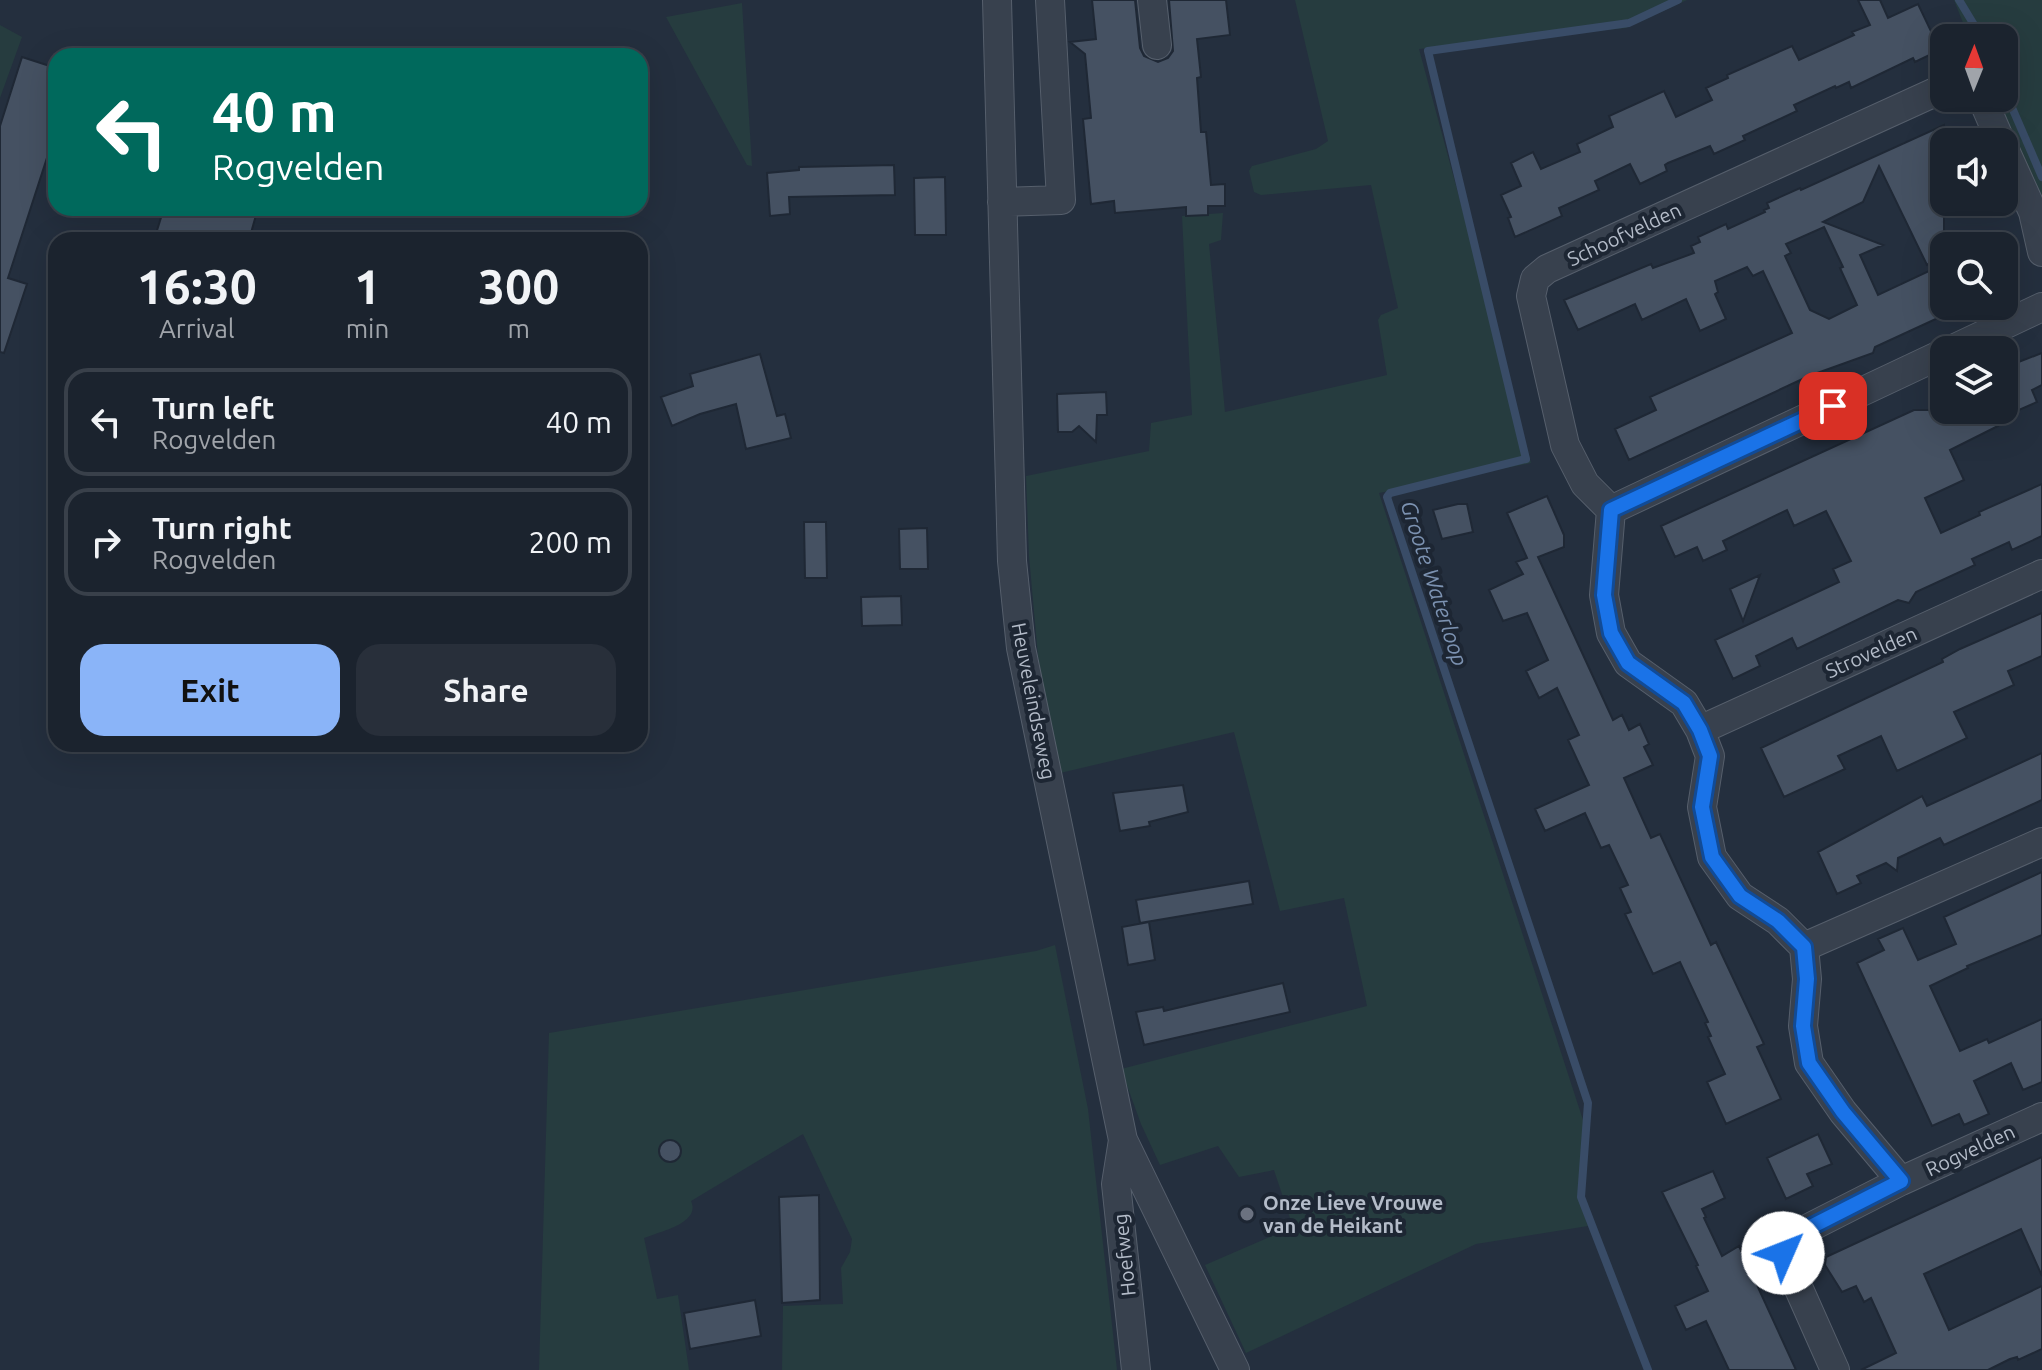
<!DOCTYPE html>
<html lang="en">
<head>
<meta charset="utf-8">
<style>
	:root { --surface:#1b232e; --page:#282f3a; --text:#f1f3f6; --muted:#a0a4aa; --line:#39404a; --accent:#8ab4f8 }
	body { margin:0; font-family:Ubuntu,sans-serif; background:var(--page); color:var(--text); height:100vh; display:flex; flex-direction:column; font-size:30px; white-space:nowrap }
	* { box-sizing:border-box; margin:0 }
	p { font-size:26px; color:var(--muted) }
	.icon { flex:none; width:44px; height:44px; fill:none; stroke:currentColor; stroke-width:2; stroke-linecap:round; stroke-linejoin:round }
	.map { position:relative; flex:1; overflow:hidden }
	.drawer { position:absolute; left:48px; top:232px; width:600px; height:520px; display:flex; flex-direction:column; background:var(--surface); border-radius:24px; box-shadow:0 8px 32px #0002,0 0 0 2px var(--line) }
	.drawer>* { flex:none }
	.top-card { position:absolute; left:48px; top:48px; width:600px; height:168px; border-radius:24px; box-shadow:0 8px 32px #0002,0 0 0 2px var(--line); background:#00695c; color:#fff; overflow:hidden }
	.needle { width:52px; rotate:1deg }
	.controls { position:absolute; left:1930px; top:24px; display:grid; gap:16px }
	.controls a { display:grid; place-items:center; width:88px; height:88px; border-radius:16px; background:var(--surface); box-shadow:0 8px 32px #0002,0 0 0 2px var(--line); font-size:40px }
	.pin { position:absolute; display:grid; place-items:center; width:68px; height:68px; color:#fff; margin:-34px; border-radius:16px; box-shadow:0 4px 12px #0006 }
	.me { position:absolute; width:88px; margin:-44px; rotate:46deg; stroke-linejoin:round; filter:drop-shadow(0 0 6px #0008) }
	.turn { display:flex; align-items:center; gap:28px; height:168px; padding:0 32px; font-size:36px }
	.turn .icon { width:104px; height:104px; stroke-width:2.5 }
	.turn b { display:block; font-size:56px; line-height:68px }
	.eta { display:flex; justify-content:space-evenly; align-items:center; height:136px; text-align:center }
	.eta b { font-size:48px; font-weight:600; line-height:56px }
	.action { display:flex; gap:16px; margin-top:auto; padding:16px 32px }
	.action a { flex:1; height:92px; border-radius:24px; background:var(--accent); color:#111; font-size:32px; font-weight:600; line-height:92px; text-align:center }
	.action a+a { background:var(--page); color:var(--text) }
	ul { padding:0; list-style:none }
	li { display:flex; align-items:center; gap:24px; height:108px; margin:0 16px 12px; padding:0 16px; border:4px solid var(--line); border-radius:24px }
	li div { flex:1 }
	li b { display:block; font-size:30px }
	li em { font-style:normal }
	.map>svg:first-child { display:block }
</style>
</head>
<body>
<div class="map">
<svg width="2042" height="1370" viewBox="0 0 2042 1370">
	<rect width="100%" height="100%" fill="#242f3e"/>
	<path fill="#263c3f" d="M 1295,0 L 1687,0 L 1626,28 L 1419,49 L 1531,463 L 1379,493 L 1583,1120 L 1584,1215 L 1588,1226 L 1476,1244 L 1246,1353 L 1205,1265 L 1293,1227 L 1274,1170 L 1239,1177 L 1218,1146 L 1160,1165 L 1141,1124 L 1121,1069 L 1367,1006 L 1344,898 L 1280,911 L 1234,732 L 1056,774 L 1038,656 L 1029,556 L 1026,476 L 1149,451 L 1151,423 L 1192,415 L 1182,216 L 1223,213 L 1221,240 L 1209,244 L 1225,412 L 1387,375 L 1378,320 L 1381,315 L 1398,308 L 1371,185 L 1261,195 L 1254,192 L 1249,171 L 1252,166 L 1316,149 L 1328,141 Z
		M 1954,0 L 2042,0 L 2042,210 L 1994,98 L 2004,98 L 2004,38 L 1969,38 Z
		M 742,3 L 752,166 L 747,165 L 666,17 Z
		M 0,25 L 22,37 L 0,98 Z
		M 1055,945 L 1088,1109 L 1117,1370 L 782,1370 L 783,1306 L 843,1304 L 841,1268 L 850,1252 L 852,1239 L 803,1134 L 691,1201 C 701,1223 661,1231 644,1238 L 657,1299 L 678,1295 L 689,1370 L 539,1370 L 549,1033 L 1036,951 Z"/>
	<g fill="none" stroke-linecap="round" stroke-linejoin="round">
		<path stroke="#394c67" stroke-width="8" d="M 1959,0 L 1982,38
			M 2004,89 L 2042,177
			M 1648,1370 L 1581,1197 L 1588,1103 L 1387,497 L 1390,493 L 1526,459 L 1428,51 L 1629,23 L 1678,0"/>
	</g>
	<path fill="#455162" stroke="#1f2835" stroke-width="2" fill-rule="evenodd" d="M 1092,0 L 1135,0 L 1140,48 L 1144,56 L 1158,62 L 1168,58 L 1173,51 L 1169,0 L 1226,0 L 1230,35 L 1197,39 L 1201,77 L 1197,78 L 1201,132 L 1206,132 L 1211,185 L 1225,184 L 1225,206 L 1208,206 L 1208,215 L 1186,216 L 1186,207 L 1115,213 L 1114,201 L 1091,204 L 1083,119 L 1091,118 L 1085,54 L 1070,42 L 1096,39 Z
		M 1858,0 L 1880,0 L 1888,18 L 1918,4 L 1940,50 L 1915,62 L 1913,58 L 1851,88 L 1849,82 L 1836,88 L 1835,86 L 1794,105 L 1797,111 L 1743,136 L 1745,140 L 1714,154 L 1710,146 L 1668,163 L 1665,165 L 1667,171 L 1640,184 L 1630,164 L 1595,181 L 1599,190 L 1559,208 L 1562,216 L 1515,237 L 1508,218 L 1511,217 L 1501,195 L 1521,186 L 1511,163 L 1533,152 L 1541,169 L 1580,152 L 1577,144 L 1613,127 L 1609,116 L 1664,91 L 1676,117 L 1712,100 L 1706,88 L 1728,78 L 1727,75 L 1792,46 L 1799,60 L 1854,35 L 1852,32 L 1870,25 Z
		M 22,57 L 56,68 L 56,130 L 8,278 L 27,284 L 4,353 L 0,352 L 0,126 Z
		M 1944,125 L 1944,257 L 1927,265 L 1879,166 L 1863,202 L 1823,222 L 1883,245 L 1860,255 L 1878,295 L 1931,270 L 1944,298 L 1944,306 L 1948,306 L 1951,312 L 1875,347 L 1873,353 L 1809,376 L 1629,460 L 1615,429 L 1656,410 L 1650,397 L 1792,333 L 1763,271 L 1753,276 L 1747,267 L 1715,281 L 1718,292 L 1715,294 L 1726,319 L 1700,331 L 1686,299 L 1642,320 L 1635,304 L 1578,330 L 1564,300 L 1651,264 L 1653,268 L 1694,253 L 1691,246 L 1700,242 L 1698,237 L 1726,224 L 1728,229 L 1765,212 L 1764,210 L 1769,208 L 1767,203 L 1800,188 L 1801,190 ZM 1824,227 L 1843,267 L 1840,268 L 1857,305 L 1829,319 L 1810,310 L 1785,256 L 1791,253 L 1786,244 Z
		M 894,165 L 895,195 L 789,197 L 790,214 L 770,216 L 767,173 L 799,170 L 799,167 Z
		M 945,177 L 946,235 L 915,235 L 914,178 Z
		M 164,208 L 258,208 L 249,240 L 154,240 Z
		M 2042,353 L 2042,385 L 2032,390 L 2037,402 L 2019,410 L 2004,376 L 2004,371 L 2021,361 Z
		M 760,354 L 777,416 L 785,414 L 791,438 L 746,449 L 736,404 L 700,414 L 672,426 L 661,397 L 693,386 L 690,374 Z
		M 1106,392 L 1107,415 L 1097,415 L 1096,442 L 1079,426 L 1072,432 L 1058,432 L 1057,394 Z
		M 1914,410 L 1991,410 L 1998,426 L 1950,450 L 1964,480 L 1925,498 L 1941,533 L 1980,515 L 1979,512 L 2042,484 L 2042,536 L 2012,550 L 2009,542 L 1972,559 L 1975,565 L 1916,592 L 1909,603 L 1898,600 L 1797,649 L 1792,638 L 1756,656 L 1760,666 L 1733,679 L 1715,640 L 1839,582 L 1833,569 L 1851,561 L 1826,511 L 1794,526 L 1787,510 L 1723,541 L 1727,550 L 1703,561 L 1697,547 L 1675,557 L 1661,526 Z
		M 1547,496 L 1564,535 L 1564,547 L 1538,557 L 1613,720 L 1622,715 L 1629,730 L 1640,724 L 1649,744 L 1644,747 L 1653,765 L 1624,778 L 1651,838 L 1660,834 L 1711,945 L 1716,942 L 1764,1044 L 1757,1047 L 1781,1099 L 1726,1124 L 1707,1082 L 1725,1074 L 1708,1037 L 1711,1036 L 1705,1023 L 1708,1022 L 1680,962 L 1653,974 L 1625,914 L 1631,912 L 1620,888 L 1628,885 L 1609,845 L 1601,848 L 1585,813 L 1545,831 L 1535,809 L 1589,785 L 1568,740 L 1579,735 L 1557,688 L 1539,698 L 1526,671 L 1548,660 L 1527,613 L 1503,621 L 1489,590 L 1523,574 L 1516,562 L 1527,558 L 1507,513 Z
		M 1458,504 L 1467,504 L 1473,532 L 1442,539 L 1433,510 Z
		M 804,522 L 826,522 L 827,578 L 805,578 Z
		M 927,528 L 928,569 L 900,569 L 899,529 Z
		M 1760,575 L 1743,621 L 1730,589 Z
		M 901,596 L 902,625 L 862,626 L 861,597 Z
		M 2042,613 L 2042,656 L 2008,671 L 2014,685 L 1954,712 L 1967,738 L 1897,771 L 1881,736 L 1838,756 L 1845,769 L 1784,797 L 1761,748 L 1943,662 L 1942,659 L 1960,649 Z
		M 2042,753 L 2042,800 L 1944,845 L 1940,838 L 1898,858 L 1897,871 L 1886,863 L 1857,876 L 1861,883 L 1837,894 L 1818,852 L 1922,796 L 1927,806 Z
		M 1183,785 L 1188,812 L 1149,822 L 1150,826 L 1120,831 L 1113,793 Z
		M 2042,872 L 2042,935 L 1967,966 L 1968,968 L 1930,986 L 1960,1051 L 1987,1039 L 1989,1043 L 2042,1019 L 2042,1082 L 2023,1090 L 2011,1063 L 1974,1081 L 1989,1114 L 1964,1125 L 1959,1114 L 1932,1126 L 1857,963 L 1884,950 L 1878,939 L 1903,928 L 1918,960 L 1956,944 L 1944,917 Z
		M 1249,881 L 1253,904 L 1140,923 L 1136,900 Z
		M 1149,922 L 1155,960 L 1128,965 L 1122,927 Z
		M 1283,983 L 1290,1012 L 1144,1045 L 1136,1012 L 1163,1007 L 1164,1011 Z
		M 1818,1134 L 1832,1164 L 1807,1174 L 1813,1186 L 1786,1199 L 1767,1158 Z
		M659 1151a11 11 0 1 1 22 0a11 11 0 1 1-22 0Z
		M 2042,1157 L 2042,1276 L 2021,1229 L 1924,1274 L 1949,1330 L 2042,1286 L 2042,1349 L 2018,1360 L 2017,1357 L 2010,1359 L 1988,1370 L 1861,1370 L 1896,1353 L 1871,1298 L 1864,1302 L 1856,1286 L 1842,1292 L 1825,1265 L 1826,1257 Z
		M 1713,1171 L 1725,1198 L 1702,1209 L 1706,1217 L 1704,1218 L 1722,1256 L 1739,1246 L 1796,1370 L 1729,1370 L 1706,1321 L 1686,1330 L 1675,1306 L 1708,1291 L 1696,1266 L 1698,1265 L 1662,1192 Z
		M 819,1195 L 820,1300 L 782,1303 L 779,1197 Z
		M 755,1300 L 761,1336 L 690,1349 L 684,1313 Z"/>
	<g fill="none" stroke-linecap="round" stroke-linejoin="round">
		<defs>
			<path id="minor" d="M 997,0 L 1012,561 L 1021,648 L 1123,1140 L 1235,1370
				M 1152,0 L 1157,45
				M 1982,98 L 2001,142
				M 2004,148 L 2033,212 L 2042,252
				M 1002,202 L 1061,200 L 1050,0
				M 1951,350 L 2042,307
				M 1944,353 L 1611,510 L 1604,595 L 1611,633 L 1628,663 L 1684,703 L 1700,730 L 1710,756 L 1702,807 L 1712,857 L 1740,896 L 1778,921 L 1804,947 L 1807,979 L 1803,1026 L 1809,1063 L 1843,1112 L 1901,1181 L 2042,1117
				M 1611,510 L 1585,484 L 1565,445 L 1531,296 L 1535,279 L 1547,269 L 1944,88
				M 1700,730 L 2042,574
				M 1804,947 L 2042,842
				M 1123,1140 L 1116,1184 L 1136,1370
				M 1835,1370 L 1783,1253 L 1787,1239 L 1901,1181"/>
		</defs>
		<use href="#minor" stroke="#565f6c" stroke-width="30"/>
		<use href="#minor" stroke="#38414e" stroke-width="28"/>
	</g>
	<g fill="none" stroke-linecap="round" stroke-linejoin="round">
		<defs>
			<path id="route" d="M 1783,1253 L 1787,1239 L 1901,1181 L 1843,1112 L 1809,1063 L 1803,1026 L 1807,979 L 1804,947 L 1778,921 L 1740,896 L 1712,857 L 1702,807 L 1710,756 L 1700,730 L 1684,703 L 1628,663 L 1611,633 L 1604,595 L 1611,510 L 1833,406"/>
		</defs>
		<use href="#route" stroke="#114b97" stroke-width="20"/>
		<use href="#route" stroke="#1a73e8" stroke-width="14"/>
	</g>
	<circle fill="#6b7280" stroke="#1d2633" stroke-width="3" cx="1247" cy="1214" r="8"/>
	<g text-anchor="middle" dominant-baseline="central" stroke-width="8" stroke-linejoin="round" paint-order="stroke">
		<g font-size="20" fill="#b4bcc9" stroke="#1d2633">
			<text transform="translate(1624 234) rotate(-25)">Schoofvelden</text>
			<text transform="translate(1871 652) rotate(-24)">Strovelden</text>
			<text transform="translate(1034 701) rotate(79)">Heuveleindseweg</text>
			<text transform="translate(1970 1150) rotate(-25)">Rogvelden</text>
			<text transform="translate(1124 1255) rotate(-96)">Hoefweg</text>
		</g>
		<g font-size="20" font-weight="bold" fill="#b4bcc9" stroke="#1d2633" text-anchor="start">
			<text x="1263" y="1202">Onze Lieve Vrouwe<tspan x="1263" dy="23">van de Heikant</tspan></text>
		</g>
		<g font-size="22" font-style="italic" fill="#7c92b1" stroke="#1d2633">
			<text transform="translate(1435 583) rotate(72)">Groote Waterloop</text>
		</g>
	</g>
</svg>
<div class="controls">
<a><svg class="needle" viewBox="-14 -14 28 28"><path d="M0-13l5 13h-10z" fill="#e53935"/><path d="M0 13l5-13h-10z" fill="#a0a4aa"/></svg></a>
<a><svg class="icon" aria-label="sound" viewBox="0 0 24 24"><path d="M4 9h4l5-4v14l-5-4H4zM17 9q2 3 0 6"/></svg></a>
<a><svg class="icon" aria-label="search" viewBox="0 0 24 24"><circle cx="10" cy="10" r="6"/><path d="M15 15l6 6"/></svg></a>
<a><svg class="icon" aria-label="layers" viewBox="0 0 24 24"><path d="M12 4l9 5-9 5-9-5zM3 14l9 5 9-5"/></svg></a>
</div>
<div class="pin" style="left:1833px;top:406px;background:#d93025"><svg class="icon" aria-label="arrive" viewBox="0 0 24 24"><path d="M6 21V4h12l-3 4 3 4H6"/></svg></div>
<svg class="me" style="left:1783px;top:1253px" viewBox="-20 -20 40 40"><circle r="19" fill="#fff"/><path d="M0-13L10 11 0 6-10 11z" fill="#1a73e8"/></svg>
<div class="top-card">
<div class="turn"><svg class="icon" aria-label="left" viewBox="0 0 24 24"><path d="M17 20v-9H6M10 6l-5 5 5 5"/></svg><div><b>40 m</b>Rogvelden</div></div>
</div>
<section class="drawer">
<div class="eta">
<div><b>16:30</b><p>Arrival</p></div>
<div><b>1</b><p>min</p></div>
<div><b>300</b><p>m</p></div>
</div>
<ul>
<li><svg class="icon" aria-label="left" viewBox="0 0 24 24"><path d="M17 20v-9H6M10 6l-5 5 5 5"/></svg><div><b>Turn left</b><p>Rogvelden</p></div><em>40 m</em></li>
<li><svg class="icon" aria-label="right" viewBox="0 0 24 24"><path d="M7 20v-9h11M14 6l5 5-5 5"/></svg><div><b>Turn right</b><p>Rogvelden</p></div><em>200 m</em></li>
</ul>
<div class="action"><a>Exit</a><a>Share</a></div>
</section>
</div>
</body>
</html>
